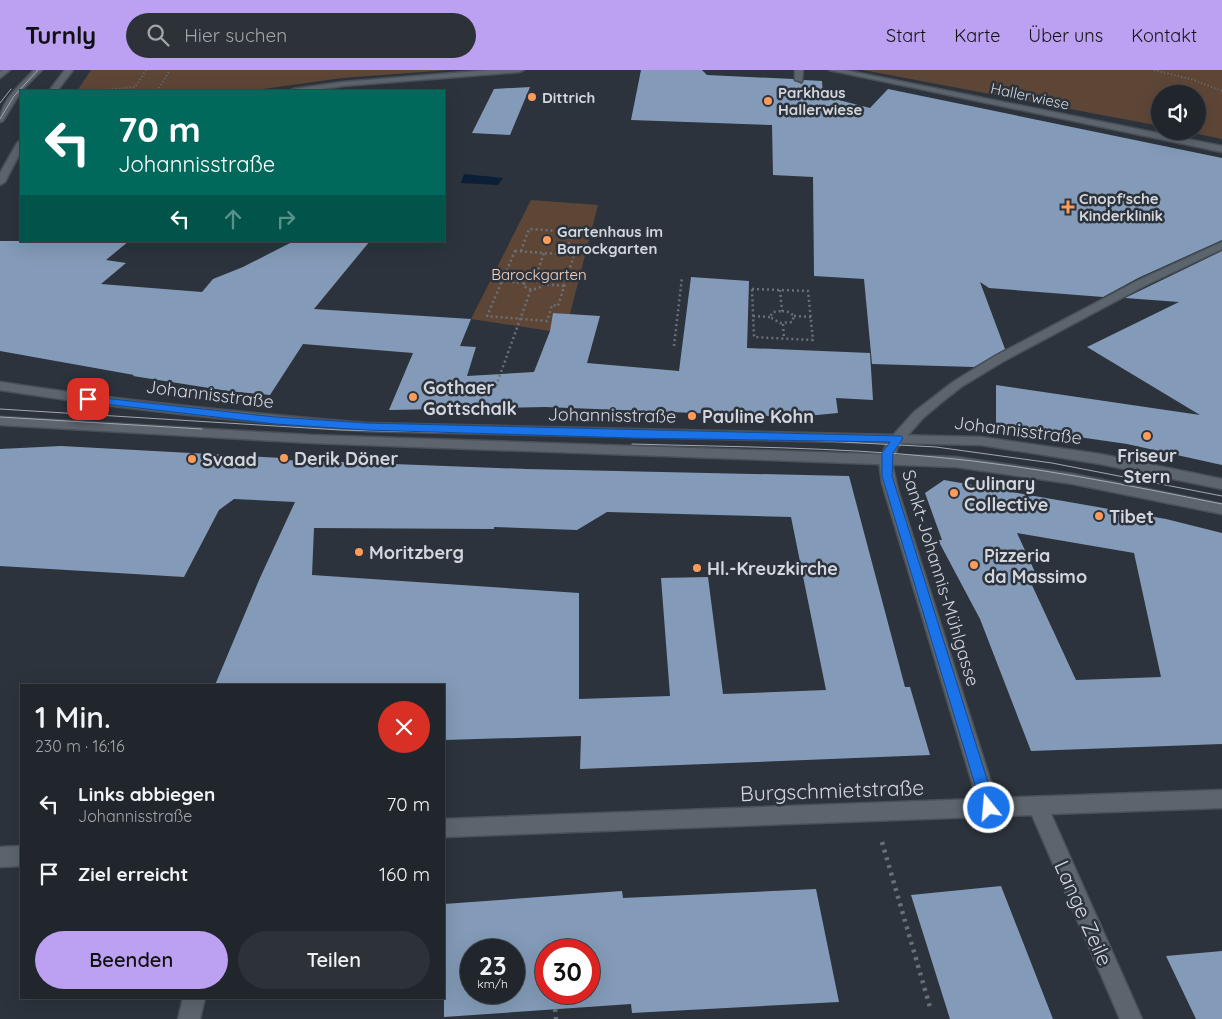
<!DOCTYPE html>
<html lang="de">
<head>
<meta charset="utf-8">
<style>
	:root { --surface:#21262d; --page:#2d3239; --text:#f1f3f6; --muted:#a2a5aa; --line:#3e4349; --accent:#bca0f2 }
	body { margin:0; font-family:Quicksand,sans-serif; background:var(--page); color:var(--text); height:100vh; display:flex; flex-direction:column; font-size:19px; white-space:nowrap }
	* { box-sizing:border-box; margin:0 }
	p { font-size:16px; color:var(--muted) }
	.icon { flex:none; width:28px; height:28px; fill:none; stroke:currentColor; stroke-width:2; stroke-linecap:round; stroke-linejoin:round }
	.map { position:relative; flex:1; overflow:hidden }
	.panel { position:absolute; left:20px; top:614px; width:425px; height:315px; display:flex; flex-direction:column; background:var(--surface); border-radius:0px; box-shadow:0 5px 20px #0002,0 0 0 1px var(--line) }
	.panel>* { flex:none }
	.guide { position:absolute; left:20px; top:20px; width:425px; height:152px; border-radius:0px; box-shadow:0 5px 20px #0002,0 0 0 1px var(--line); background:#00695c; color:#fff; overflow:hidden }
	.tools { position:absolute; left:1151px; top:15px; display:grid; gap:10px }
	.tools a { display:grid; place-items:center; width:55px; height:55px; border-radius:50%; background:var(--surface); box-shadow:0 5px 20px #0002,0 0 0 1px var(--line); font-size:25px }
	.speed { position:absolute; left:460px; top:869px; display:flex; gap:10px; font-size:25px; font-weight:700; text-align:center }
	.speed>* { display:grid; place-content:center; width:65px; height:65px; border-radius:50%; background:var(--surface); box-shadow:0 5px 20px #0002,0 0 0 1px var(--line); line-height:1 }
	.speed small { font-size:12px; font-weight:400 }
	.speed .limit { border:8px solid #d22; background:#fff; color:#111 }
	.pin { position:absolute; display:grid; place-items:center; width:42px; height:42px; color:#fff; margin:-21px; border-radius:10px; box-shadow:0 2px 8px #0006 }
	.me { position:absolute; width:55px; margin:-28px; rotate:343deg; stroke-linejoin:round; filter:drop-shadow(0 0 4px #0008) }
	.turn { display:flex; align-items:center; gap:18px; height:105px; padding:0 15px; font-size:22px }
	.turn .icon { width:65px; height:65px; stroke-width:2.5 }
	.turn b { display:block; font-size:35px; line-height:42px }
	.lanes { display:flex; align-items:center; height:48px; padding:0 15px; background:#0003; justify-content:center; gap:25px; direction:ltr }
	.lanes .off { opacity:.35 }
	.round { display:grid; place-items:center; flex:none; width:52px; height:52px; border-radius:26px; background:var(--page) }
	.headline { display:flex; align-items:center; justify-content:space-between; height:85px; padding:0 15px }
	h1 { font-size:30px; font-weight:600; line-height:38px }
	.cta { display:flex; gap:10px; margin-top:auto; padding:10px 15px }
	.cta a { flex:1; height:58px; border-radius:30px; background:var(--accent); color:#111; font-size:20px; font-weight:600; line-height:58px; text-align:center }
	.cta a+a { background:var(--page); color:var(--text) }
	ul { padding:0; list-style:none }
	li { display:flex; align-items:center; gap:15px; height:70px; padding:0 15px }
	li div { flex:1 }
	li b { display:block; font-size:19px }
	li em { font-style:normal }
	header { display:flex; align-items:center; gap:30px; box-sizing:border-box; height:70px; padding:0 25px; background:var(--accent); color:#111 }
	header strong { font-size:24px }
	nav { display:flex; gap:28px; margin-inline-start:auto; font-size:18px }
	.search { width:350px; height:45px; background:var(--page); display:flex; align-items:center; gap:12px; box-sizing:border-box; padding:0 18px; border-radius:28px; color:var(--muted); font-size:19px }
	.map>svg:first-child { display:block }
</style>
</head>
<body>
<header>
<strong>Turnly</strong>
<div class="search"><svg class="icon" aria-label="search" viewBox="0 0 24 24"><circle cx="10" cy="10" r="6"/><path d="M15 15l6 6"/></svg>Hier suchen</div>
<nav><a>Start</a><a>Karte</a><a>Über uns</a><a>Kontakt</a></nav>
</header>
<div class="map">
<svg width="1222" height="949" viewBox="0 0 1222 949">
	<rect width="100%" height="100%" fill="#2c333c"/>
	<path fill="#5e4637" d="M 91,0 L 449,0 L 342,8 L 248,21 L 77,21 Z
		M 863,0 L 1222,0 L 1222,69 L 1184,61 L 1198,61 L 1198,24 L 1160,24 L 1160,56 Z
		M 531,130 L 598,135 L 570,244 L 553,243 L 550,261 L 471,249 Z"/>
	<path fill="#0b1f36" d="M 464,104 L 503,108 L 498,115 L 461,113 Z"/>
	<path fill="#839bb8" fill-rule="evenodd" d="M 641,0 L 702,0 L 707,5 L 793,9 L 801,14 L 804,10 L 822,11 L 823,26 L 870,38 L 888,19 L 1222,88 L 1222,170 L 1138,208 L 1103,227 L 989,218 L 980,212 L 1005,279 L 974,297 L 872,294 L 864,209 L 814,206 L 813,107 L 773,105 L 772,55 L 631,50 Z
		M 530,17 L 510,65 L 472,63 L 494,19 Z
		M 0,171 L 129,171 L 106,190 L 126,193 L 101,214 L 202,222 L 213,209 L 243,197 L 294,171 L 370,171 L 314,239 L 471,249 L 460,276 L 476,277 L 467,306 L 534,302 L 550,261 L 553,243 L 600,246 L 587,293 L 679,301 L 691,207 L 749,211 L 747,278 L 870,283 L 873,330 L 836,328 L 838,343 L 796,347 L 545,337 L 389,340 L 413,283 L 303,274 L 270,325 L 228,321 L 133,306 L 134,305 L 0,281 Z
		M 1222,181 L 1222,395 L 1127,374 L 996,355 L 996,315 L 1200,345 L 1087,277 L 1179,232 L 1125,228 Z
		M 61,376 L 282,388 L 282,390 L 314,391 L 316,387 L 316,391 L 526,399 L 849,406 L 905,617 L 910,617 L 930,685 L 580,699 L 581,666 L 444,670 L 444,615 L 215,615 L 259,510 L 295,432 L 234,429 L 219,440 L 184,507 L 0,496 L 0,379 ZM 607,442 L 791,447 L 826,620 L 723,624 L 708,507 L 661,508 L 670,626 L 579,629 L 579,523 L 312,505 L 314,458 L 494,459 L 494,457 L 577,460 Z
		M 944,410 L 1166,449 L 1222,463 L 1222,674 L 1031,681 L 980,549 L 938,470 L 942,470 L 925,423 ZM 1017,463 L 1134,483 L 1161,607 L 1076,610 L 1031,513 L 1040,513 Z
		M 1001,816 L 1053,949 L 950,949 L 911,825 Z
		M 816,819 L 839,932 L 632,943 L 631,934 L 444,947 L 444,834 L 622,821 L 623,828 ZM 471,880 L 514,880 L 514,922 L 471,922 ZM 546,880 L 589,880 L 589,922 L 546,922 Z
		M 1222,881 L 1222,949 L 1196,949 L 1166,886 Z"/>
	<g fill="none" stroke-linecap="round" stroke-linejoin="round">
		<defs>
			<path id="lane" d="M 34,0 L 42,0 L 21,21 L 3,51 L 0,52 C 0,31 20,15 34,0 Z
				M 795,0 L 803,0 L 802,12 L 795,10 Z"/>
			<path id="street" d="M 491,0 L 524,0 L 520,2 L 343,16 L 308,21 L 289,21 L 293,19 L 343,12 Z
				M 829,0 L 844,0 L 1222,76 L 1222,82 Z
				M 1222,172 L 1222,179 L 1146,215 L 1004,291 L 961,317 L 942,332 L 923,348 L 897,378 L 893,398 L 898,420 L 996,728 L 1222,720 L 1222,738 L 1051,744 L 1142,949 L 1120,949 L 1032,745 L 444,767 L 444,749 L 977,729 L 882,413 L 879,391 L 888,371 L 914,342 L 953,312 L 995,286 L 1139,210 Z
				M 21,776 L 21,796 L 0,797 L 0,777 Z
				M 183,928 L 205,928 L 200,949 L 178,949 Z"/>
			<path id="secondary" d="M 2,0 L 10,0 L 0,8 L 0,2 Z
				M 65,0 L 73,0 L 57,21 L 49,21 Z
				M 21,70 L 21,81 L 5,112 L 0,115 L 0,103 L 17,73 Z
				M 0,312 C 121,331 244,343 366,353 L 981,367 L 1100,384 L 1222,409 L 1222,419 L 1100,394 L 981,375 L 366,361 C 244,352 121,339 0,320 Z
				M 0,347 L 312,365 L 956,387 L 1073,404 L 1222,434 L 1222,444 L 1073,414 L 956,397 L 312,373 L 0,355 Z"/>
		</defs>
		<use href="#lane" stroke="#495056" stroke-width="3"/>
		<use href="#street" stroke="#495056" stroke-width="3"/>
		<use href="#secondary" stroke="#495056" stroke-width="3"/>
		<path stroke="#6a7078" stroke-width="2" stroke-dasharray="1 2.5" stroke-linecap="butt" d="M 1154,0 L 1194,10 L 1222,21
			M 95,21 L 135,17 L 146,0
			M 141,21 L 157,20
			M 157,21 L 170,0"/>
		<path stroke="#6a7078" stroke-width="2.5" stroke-dasharray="2 3" stroke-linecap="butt" d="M 515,181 L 574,185 L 558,236 L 552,235 L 547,251 L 487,246 Z
			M 521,181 L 529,159 L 574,162 L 565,184
			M 529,209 L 540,210 L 543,213 L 542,216 C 535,220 529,221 523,215 Z
			M 535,209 L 544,183
			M 502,211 L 523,213
			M 542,214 L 564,216
			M 752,219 L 808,221 L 813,270 L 754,267 Z
			M 780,220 L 782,241
			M 782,241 L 789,242 L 794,246 L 792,252 L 780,253 L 770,247 L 773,242 Z
			M 753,246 L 770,247
			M 794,246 L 811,247
			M 783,254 L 784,269
			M 674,276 L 682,207
			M 496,316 L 531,219"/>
		<path stroke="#6a7078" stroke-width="4.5" stroke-dasharray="3 5" stroke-linecap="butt" d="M 882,772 L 930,937
			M 555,939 L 556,949"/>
		<use href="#lane" fill="#5c646d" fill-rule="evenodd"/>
		<use href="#street" fill="#5c646d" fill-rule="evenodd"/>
		<use href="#secondary" fill="#5c646d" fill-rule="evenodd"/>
		<path stroke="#a3a8af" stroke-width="1" d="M 0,33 L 11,19
			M 0,49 L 14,26 L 38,0
			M 0,339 L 340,360 L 805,370 L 936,377 L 1052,393 L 1222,426
			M 0,347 L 202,359
			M 632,374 C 733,377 834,377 935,387 C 1032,396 1127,415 1222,434"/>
	</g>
	<path fill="#1a73e8" stroke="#114b97" d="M 85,326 L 275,347 L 366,353 L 901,366 L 903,368 L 893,383 L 892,406 L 996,738 L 994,743 L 989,745 L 984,743 L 982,738 L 882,406 L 882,383 L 890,372 L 633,368 L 366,360 L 275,354 L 88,332 L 83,329 Z"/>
	<g fill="#fe9b58" stroke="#2c333c" stroke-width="2">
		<circle cx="532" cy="27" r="5"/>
		<circle cx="768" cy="31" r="5"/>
		<path d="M1065.5 129.5h5v5h5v5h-5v5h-5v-5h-5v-5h5z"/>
		<circle cx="547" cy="170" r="5"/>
		<circle cx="413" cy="327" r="5"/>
		<circle cx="692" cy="346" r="5"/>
		<circle cx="1147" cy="366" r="5"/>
		<circle cx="284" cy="388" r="5"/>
		<circle cx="192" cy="389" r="5"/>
		<circle cx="954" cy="423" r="5"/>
		<circle cx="1099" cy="446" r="5"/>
		<circle cx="359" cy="482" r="5"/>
		<circle cx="974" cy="495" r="5"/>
		<circle cx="697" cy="498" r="5"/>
	</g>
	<g text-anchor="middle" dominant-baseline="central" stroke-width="5" stroke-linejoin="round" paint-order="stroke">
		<g font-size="15" font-weight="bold" fill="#d3d7dd" stroke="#2c333c" text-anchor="start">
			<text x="778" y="22">Parkhaus<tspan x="778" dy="17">Hallerwiese</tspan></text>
			<text x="542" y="27">Dittrich</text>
			<text x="1079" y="128">Cnopf'sche<tspan x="1079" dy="17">Kinderklinik</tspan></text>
			<text x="557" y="161">Gartenhaus im<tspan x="557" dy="17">Barockgarten</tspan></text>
		</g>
		<g font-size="15" fill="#d3d7dd" stroke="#2c333c">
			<text transform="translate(1030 26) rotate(12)">Hallerwiese</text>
		</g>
		<g font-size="15" fill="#f8d5c0" stroke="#2c333c">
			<text x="539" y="204">Barockgarten</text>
		</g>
		<g font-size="18" font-weight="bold" fill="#d3d7dd" stroke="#2c333c" text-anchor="start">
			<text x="423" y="317">Gothaer<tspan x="423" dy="21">Gottschalk</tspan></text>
			<text x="702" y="346">Pauline Kohn</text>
			<text x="1147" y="385" text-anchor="middle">Friseur<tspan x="1147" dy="21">Stern</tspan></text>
			<text x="294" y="388">Derik Döner</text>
			<text x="202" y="389">Svaad</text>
			<text x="964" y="413">Culinary<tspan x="964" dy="21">Collective</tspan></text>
			<text x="1109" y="446">Tibet</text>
			<text x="369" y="482">Moritzberg</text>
			<text x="984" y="485">Pizzeria<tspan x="984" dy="21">da Massimo</tspan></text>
			<text x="707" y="498">Hl.-Kreuzkirche</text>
		</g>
		<g font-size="18" fill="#d3d7dd" stroke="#2c333c">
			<text transform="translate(210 324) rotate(7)">Johannisstraße</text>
			<text transform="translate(612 345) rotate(1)">Johannisstraße</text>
			<text transform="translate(1018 360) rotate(7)">Johannisstraße</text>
			<text transform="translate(941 508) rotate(73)">Sankt-Johannis-Mühlgasse</text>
		</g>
		<g font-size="21" fill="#d3d7dd" stroke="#2c333c">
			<text transform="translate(832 720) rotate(-2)">Burgschmietstraße</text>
			<text transform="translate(1084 843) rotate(66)">Lange Zeile</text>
		</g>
	</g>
</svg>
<div class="tools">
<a><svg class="icon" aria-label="sound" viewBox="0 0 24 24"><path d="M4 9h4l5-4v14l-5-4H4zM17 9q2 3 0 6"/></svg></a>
</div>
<div class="speed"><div>23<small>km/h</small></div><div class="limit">30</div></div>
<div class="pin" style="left:88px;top:329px;background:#d93025"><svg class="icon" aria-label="arrive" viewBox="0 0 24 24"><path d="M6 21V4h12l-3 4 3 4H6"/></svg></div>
<svg class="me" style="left:989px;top:738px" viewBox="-20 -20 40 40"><circle r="17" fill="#1a73e8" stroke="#fff" stroke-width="3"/><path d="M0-11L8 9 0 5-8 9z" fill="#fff"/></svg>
<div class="guide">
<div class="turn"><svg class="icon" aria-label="left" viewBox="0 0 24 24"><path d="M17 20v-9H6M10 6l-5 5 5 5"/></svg><div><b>70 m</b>Johannisstraße</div></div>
<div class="lanes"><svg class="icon" aria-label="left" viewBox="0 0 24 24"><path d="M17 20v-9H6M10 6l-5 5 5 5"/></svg><svg class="icon off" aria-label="ahead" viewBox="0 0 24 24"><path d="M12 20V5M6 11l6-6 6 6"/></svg><svg class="icon off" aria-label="right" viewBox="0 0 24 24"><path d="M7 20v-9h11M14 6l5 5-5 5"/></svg></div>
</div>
<section class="panel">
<div class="headline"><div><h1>1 Min.</h1><p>230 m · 16:16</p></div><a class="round" style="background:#d93025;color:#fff"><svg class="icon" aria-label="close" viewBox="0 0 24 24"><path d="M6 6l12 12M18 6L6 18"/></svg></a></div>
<ul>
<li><svg class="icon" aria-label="left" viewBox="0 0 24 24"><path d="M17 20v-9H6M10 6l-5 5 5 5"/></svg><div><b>Links abbiegen</b><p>Johannisstraße</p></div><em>70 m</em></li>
<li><svg class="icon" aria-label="arrive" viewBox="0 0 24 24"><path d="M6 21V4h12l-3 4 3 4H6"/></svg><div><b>Ziel erreicht</b></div><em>160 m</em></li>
</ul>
<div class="cta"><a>Beenden</a><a>Teilen</a></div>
</section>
</div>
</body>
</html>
